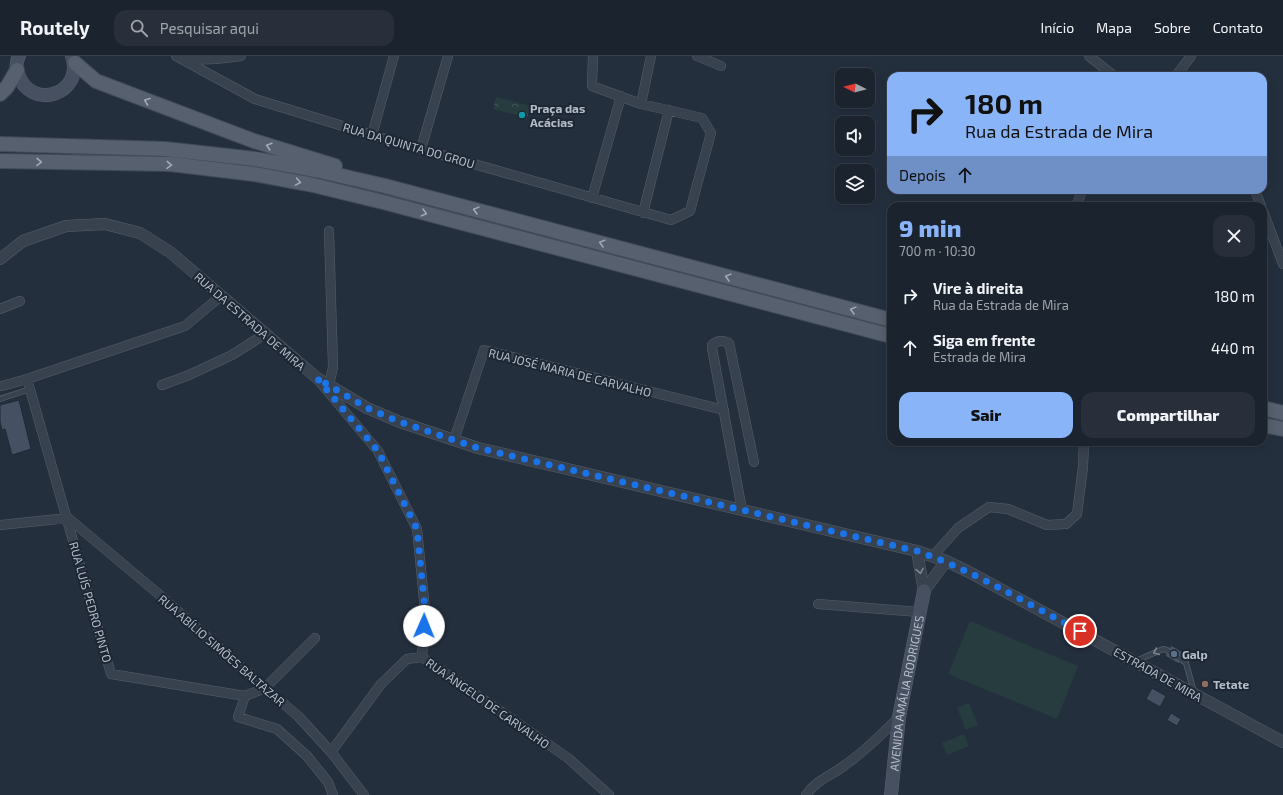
<!DOCTYPE html>
<html lang="pt">
<head>
<meta charset="utf-8">
<style>
	:root { --surface:#1b232e; --page:#282f3a; --text:#f1f3f6; --muted:#a0a4aa; --line:#39404a; --accent:#8ab4f8 }
	body { margin:0; font-family:"Exo 2",sans-serif; background:var(--page); color:var(--text); height:100vh; display:flex; flex-direction:column; font-size:15px; white-space:nowrap }
	* { box-sizing:border-box; margin:0 }
	p { font-size:13px; color:var(--muted) }
	.icon { flex:none; width:22px; height:22px; fill:none; stroke:currentColor; stroke-width:2; stroke-linecap:round; stroke-linejoin:round }
	.map { position:relative; flex:1; overflow:hidden }
	.details { position:absolute; left:887px; top:146px; width:380px; height:244px; display:flex; flex-direction:column; background:var(--surface); border-radius:12px; box-shadow:0 2px 10px #0003,0 0 0 1px var(--line) }
	.details>* { flex:none }
	.hud { position:absolute; left:887px; top:16px; width:380px; height:122px; border-radius:12px; box-shadow:0 2px 10px #0003,0 0 0 1px var(--line); background:#8ab4f8; color:#111; overflow:hidden }
	.needle { width:26px; rotate:276deg }
	.buttons { position:absolute; left:835px; top:12px; display:grid; gap:8px }
	.buttons a { display:grid; place-items:center; width:40px; height:40px; border-radius:8px; background:var(--surface); box-shadow:0 2px 10px #0003,0 0 0 1px var(--line); font-size:20px }
	.pin { position:absolute; display:grid; place-items:center; width:34px; height:34px; color:#fff; margin:-17px; border:2px solid #fff; border-radius:50%; box-shadow:0 1px 4px #0007 }
	.me { position:absolute; width:44px; margin:-22px; rotate:1deg; stroke-linejoin:round; filter:drop-shadow(0 0 3px #0008) }
	.turn { display:flex; align-items:center; gap:14px; height:84px; padding:0 12px; font-size:18px }
	.turn .icon { width:52px; height:52px; stroke-width:2.5 }
	.turn b { display:block; font-size:28px; line-height:34px }
	.then { display:flex; align-items:center; height:38px; padding:0 12px; background:#0003; gap:8px; font-size:15px }
	.round { display:grid; place-items:center; flex:none; width:42px; height:42px; border-radius:12px; background:var(--page) }
	.head { display:flex; align-items:center; justify-content:space-between; height:68px; padding:0 12px }
	h1 { font-size:24px; font-weight:800; line-height:30px; color:var(--accent) }
	.button { display:flex; gap:8px; margin-top:auto; padding:8px 12px }
	.button a { flex:1; height:46px; border-radius:12px; background:var(--accent); color:#111; font-size:16px; font-weight:800; line-height:46px; text-align:center }
	.button a+a { background:var(--page); color:var(--text) }
	ul { padding:0; list-style:none }
	li { display:flex; align-items:center; gap:12px; height:52px; padding:0 12px }
	li div { flex:1 }
	li b { display:block; font-size:15px }
	li em { font-style:normal }
	header { display:flex; align-items:center; gap:24px; box-sizing:border-box; height:56px; padding:0 20px; background:var(--surface); border-bottom:1px solid var(--line) }
	header strong { font-size:19px }
	nav { display:flex; gap:22px; margin-inline-start:auto; font-size:14px }
	.search { width:280px; height:36px; background:var(--page); display:flex; align-items:center; gap:10px; box-sizing:border-box; padding:0 14px; border-radius:12px; color:var(--muted); font-size:15px }
	.map>svg:first-child { display:block }
</style>
</head>
<body>
<header>
<strong>Routely</strong>
<div class="search"><svg class="icon" aria-label="search" viewBox="0 0 24 24"><circle cx="10" cy="10" r="6"/><path d="M15 15l6 6"/></svg>Pesquisar aqui</div>
<nav><a>Início</a><a>Mapa</a><a>Sobre</a><a>Contato</a></nav>
</header>
<div class="map">
<svg width="1283" height="739" viewBox="0 0 1283 739">
	<defs>
		<pattern id="park-crowns" width="20" height="18" patternUnits="userSpaceOnUse"><rect width="20" height="18" fill="#263c3f"/><path d="M2 6a3 3 0 1 1 6 0M12 15a3 3 0 1 1 6 0" fill="none" stroke="#435659"/></pattern>
	</defs>
	<rect width="100%" height="100%" fill="#242f3e"/>
	<path fill="url(#park-crowns)" d="M 496,41 L 531,50 L 527,62 L 493,53 Z"/>
	<path fill="#263c3f" d="M 970,565 L 1078,610 L 1057,663 L 948,618 Z
		M 969,647 L 978,669 L 966,674 L 957,652 Z
		M 964,678 L 969,690 L 947,699 L 942,687 Z"/>
	<path fill="#455162" stroke="#1f2835" d="M 19,344 L 31,393 L 12,399 L 5,373 L 2,374 L 0,366 L 0,349 Z
		M 1171,589 L 1185,597 L 1179,608 L 1165,600 Z
		M 1152,632 L 1166,640 L 1160,651 L 1146,643 Z
		M 1171,657 L 1181,663 L 1177,670 L 1167,664 Z"/>
	<g fill="none" stroke-linecap="round" stroke-linejoin="round">
		<defs>
			<path id="service" d="M 0,343 L 30,333
				M 1136,605 L 1163,593 L 1167,594 L 1186,607 L 1194,636"/>
			<path id="minor" d="M 176,0 L 255,43 L 372,79 L 671,164 L 690,155 L 711,77 L 702,62 L 641,48 L 592,30 L 593,0
				M 697,0 L 721,10
				M 1089,0 L 1114,20
				M 183,4 L 216,3 L 241,0
				M 1176,20 L 1191,0
				M 641,48 L 651,0
				M 372,79 L 394,0
				M 421,93 L 448,0
				M 1255,134 L 1261,150
				M 592,142 L 621,40
				M 1077,150 L 1081,137 L 1084,134
				M 1263,155 L 1283,208
				M 643,157 L 669,54
				M 0,253 L 20,245
				M 27,323 L 111,618 L 245,640 L 265,632 L 315,582
				M 320,326 L 378,395 L 417,473 L 425,554 L 422,601 L 568,702 L 609,739
				M 162,329 L 189,319 L 232,299 L 265,278
				M 329,329 L 333,311 L 329,175
				M 0,330 L 2,330 L 27,323 L 185,270 L 221,240
				M 454,384 L 484,294 L 724,354
				M 742,454 L 712,292 L 712,289 C 718,284 722,284 729,287 L 754,406
				M 68,462 L 155,535 L 265,632 L 298,660 L 331,696 L 364,739
				M 0,469 L 68,462
				M 933,500 L 958,472 L 989,451 L 1008,453 L 1047,469 L 1066,468 L 1077,458 L 1083,411 L 1084,386
				M 818,548 L 919,556
				M 245,640 L 238,661 L 277,673 L 307,700 L 328,726 L 333,739
				M 331,696 L 381,628 L 407,603 L 422,601
				M 806,739 C 816,724 831,720 845,709 C 865,695 882,678 899,661"/>
			<path id="tertiary" d="M 0,203 L 23,185 L 66,170 L 105,168 L 140,177 L 170,196 L 317,322 L 367,352 L 400,366 L 478,392 L 917,495 L 946,505 L 969,516 L 1283,686
				M 917,495 L 924,535
				M 924,535 L 946,505"/>
			<g id="secondary">
				<path d="M 19,0 C 16,5 16,13 18,18 C 31,56 85,38 72,0"/>
				<path id="s1" d="M 891,739 L 899,661 L 924,535"/>
			</g>
			<path id="primary" d="M 75,7 L 96,25 L 254,85 L 335,110
				M 0,38 L 7,31 L 17,14
				M 0,88 L 165,93 L 255,103 L 316,114 L 385,130 L 891,264
				M 0,105 L 170,108 L 254,118 L 313,129 L 383,146 L 891,280
				M 1263,352 L 1283,357
				M 1263,369 L 1283,373"/>
		</defs>
		<use href="#service" stroke="#565f6c" stroke-width="6"/>
		<use href="#minor" stroke="#565f6c" stroke-width="10"/>
		<use href="#tertiary" stroke="#565f6c" stroke-width="12"/>
		<use href="#secondary" stroke="#565f6c" stroke-width="14"/>
		<use href="#primary" stroke="#414a57" stroke-width="16"/>
		<use href="#service" stroke="#38414e" stroke-width="4.5"/>
		<use href="#minor" stroke="#38414e" stroke-width="9"/>
		<use href="#tertiary" stroke="#38414e" stroke-width="11"/>
		<use href="#secondary" stroke="#465061" stroke-width="13"/>
		<use href="#primary" stroke="#56606e" stroke-width="14"/>
	</g>
	<defs><path id="oneway-chevron" d="M-2-3.5L2.5 0L-2 3.5" fill="none" stroke-width="1.6" stroke-linecap="round" stroke-linejoin="round"/></defs>
	<g stroke="#a1aab7">
		<use href="#oneway-chevron" transform="translate(147 45) rotate(-159)"/>
		<use href="#oneway-chevron" transform="translate(269 90) rotate(-163)"/>
		<use href="#oneway-chevron" transform="translate(39 106) rotate(1)"/>
		<use href="#oneway-chevron" transform="translate(169 109) rotate(3)"/>
		<use href="#oneway-chevron" transform="translate(298 126) rotate(10)"/>
		<use href="#oneway-chevron" transform="translate(476 154) rotate(-165)"/>
		<use href="#oneway-chevron" transform="translate(424 157) rotate(15)"/>
		<use href="#oneway-chevron" transform="translate(602 187) rotate(-165)"/>
		<use href="#oneway-chevron" transform="translate(728 221) rotate(-165)"/>
		<use href="#oneway-chevron" transform="translate(853 254) rotate(-165)"/>
	</g>
	<g stroke="#7c8592">
		<use href="#oneway-chevron" transform="translate(920 515) rotate(80)"/>
		<use href="#oneway-chevron" transform="translate(1156 596) rotate(157)"/>
	</g>
	<g fill="none" stroke-linecap="round" stroke-linejoin="round">
		<path stroke="#1a73e8" stroke-width="7" stroke-dasharray="0 12.6" d="M 424,570 L 425,554 L 417,473 L 378,395 L 317,322 L 367,352 L 400,366 L 478,392 L 917,495 C 974,515 1026,547 1080,575"/>
	</g>
	<circle fill="#0f9aa8" stroke="#1d2633" stroke-width="1.5" cx="522" cy="59" r="4"/>
	<circle fill="#5c6f8a" stroke="#1d2633" stroke-width="1.5" cx="1174" cy="598" r="4"/>
	<circle fill="#8d6e63" stroke="#1d2633" stroke-width="1.5" cx="1205" cy="628" r="4"/>
	<g text-anchor="middle" dominant-baseline="central" stroke-width="4" stroke-linejoin="round" paint-order="stroke">
		<g font-size="12" font-weight="bold" fill="#b4bcc9" stroke="#1d2633" text-anchor="start">
			<text x="530" y="52">Praça das<tspan x="530" dy="14">Acácias</tspan></text>
			<text x="1182" y="598">Galp</text>
			<text x="1213" y="628">Tetate</text>
		</g>
		<g font-size="12" fill="#b4bcc9" stroke="#1d2633">
			<text transform="translate(409 89) rotate(16)">RUA DA QUINTA DO GROU</text>
			<text transform="translate(250 265) rotate(41)">RUA DA ESTRADA DE MIRA</text>
			<text transform="translate(570 316) rotate(14)">RUA JOSÉ MARIA DE CARVALHO</text>
			<text transform="translate(91 546) rotate(74)">RUA LUÍS PEDRO PINTO</text>
			<text transform="translate(222 594) rotate(41)">RUA ABÍLIO SIMÕES BALTAZAR</text>
			<text transform="translate(1158 618) rotate(29)">ESTRADA DE MIRA</text>
			<text stroke="none"><textPath href="#s1" startOffset="103">AVENIDA AMÁLIA RODRIGUES</textPath></text>
			<text transform="translate(488 647) rotate(35)">RUA ÂNGELO DE CARVALHO</text>
		</g>
	</g>
</svg>
<div class="buttons">
<a><svg class="needle" viewBox="-14 -14 28 28"><path d="M0-13l5 13h-10z" fill="#e53935"/><path d="M0 13l5-13h-10z" fill="#a0a4aa"/></svg></a>
<a><svg class="icon" aria-label="sound" viewBox="0 0 24 24"><path d="M4 9h4l5-4v14l-5-4H4zM17 9q2 3 0 6"/></svg></a>
<a><svg class="icon" aria-label="layers" viewBox="0 0 24 24"><path d="M12 4l9 5-9 5-9-5zM3 14l9 5 9-5"/></svg></a>
</div>
<div class="pin" style="left:1080px;top:575px;background:#d93025"><svg class="icon" aria-label="arrive" viewBox="0 0 24 24"><path d="M6 21V4h12l-3 4 3 4H6"/></svg></div>
<svg class="me" style="left:424px;top:570px" viewBox="-20 -20 40 40"><circle r="19" fill="#fff"/><path d="M0-13L10 11 0 6-10 11z" fill="#1a73e8"/></svg>
<div class="hud">
<div class="turn"><svg class="icon" aria-label="right" viewBox="0 0 24 24"><path d="M7 20v-9h11M14 6l5 5-5 5"/></svg><div><b>180 m</b>Rua da Estrada de Mira</div></div>
<div class="then">Depois<svg class="icon" aria-label="ahead" viewBox="0 0 24 24"><path d="M12 20V5M6 11l6-6 6 6"/></svg></div>
</div>
<section class="details">
<div class="head"><div><h1>9 min</h1><p>700 m · 10:30</p></div><a class="round"><svg class="icon" aria-label="close" viewBox="0 0 24 24"><path d="M6 6l12 12M18 6L6 18"/></svg></a></div>
<ul>
<li><svg class="icon" aria-label="right" viewBox="0 0 24 24"><path d="M7 20v-9h11M14 6l5 5-5 5"/></svg><div><b>Vire à direita</b><p>Rua da Estrada de Mira</p></div><em>180 m</em></li>
<li><svg class="icon" aria-label="ahead" viewBox="0 0 24 24"><path d="M12 20V5M6 11l6-6 6 6"/></svg><div><b>Siga em frente</b><p>Estrada de Mira</p></div><em>440 m</em></li>
</ul>
<div class="button"><a>Sair</a><a>Compartilhar</a></div>
</section>
</div>
</body>
</html>
